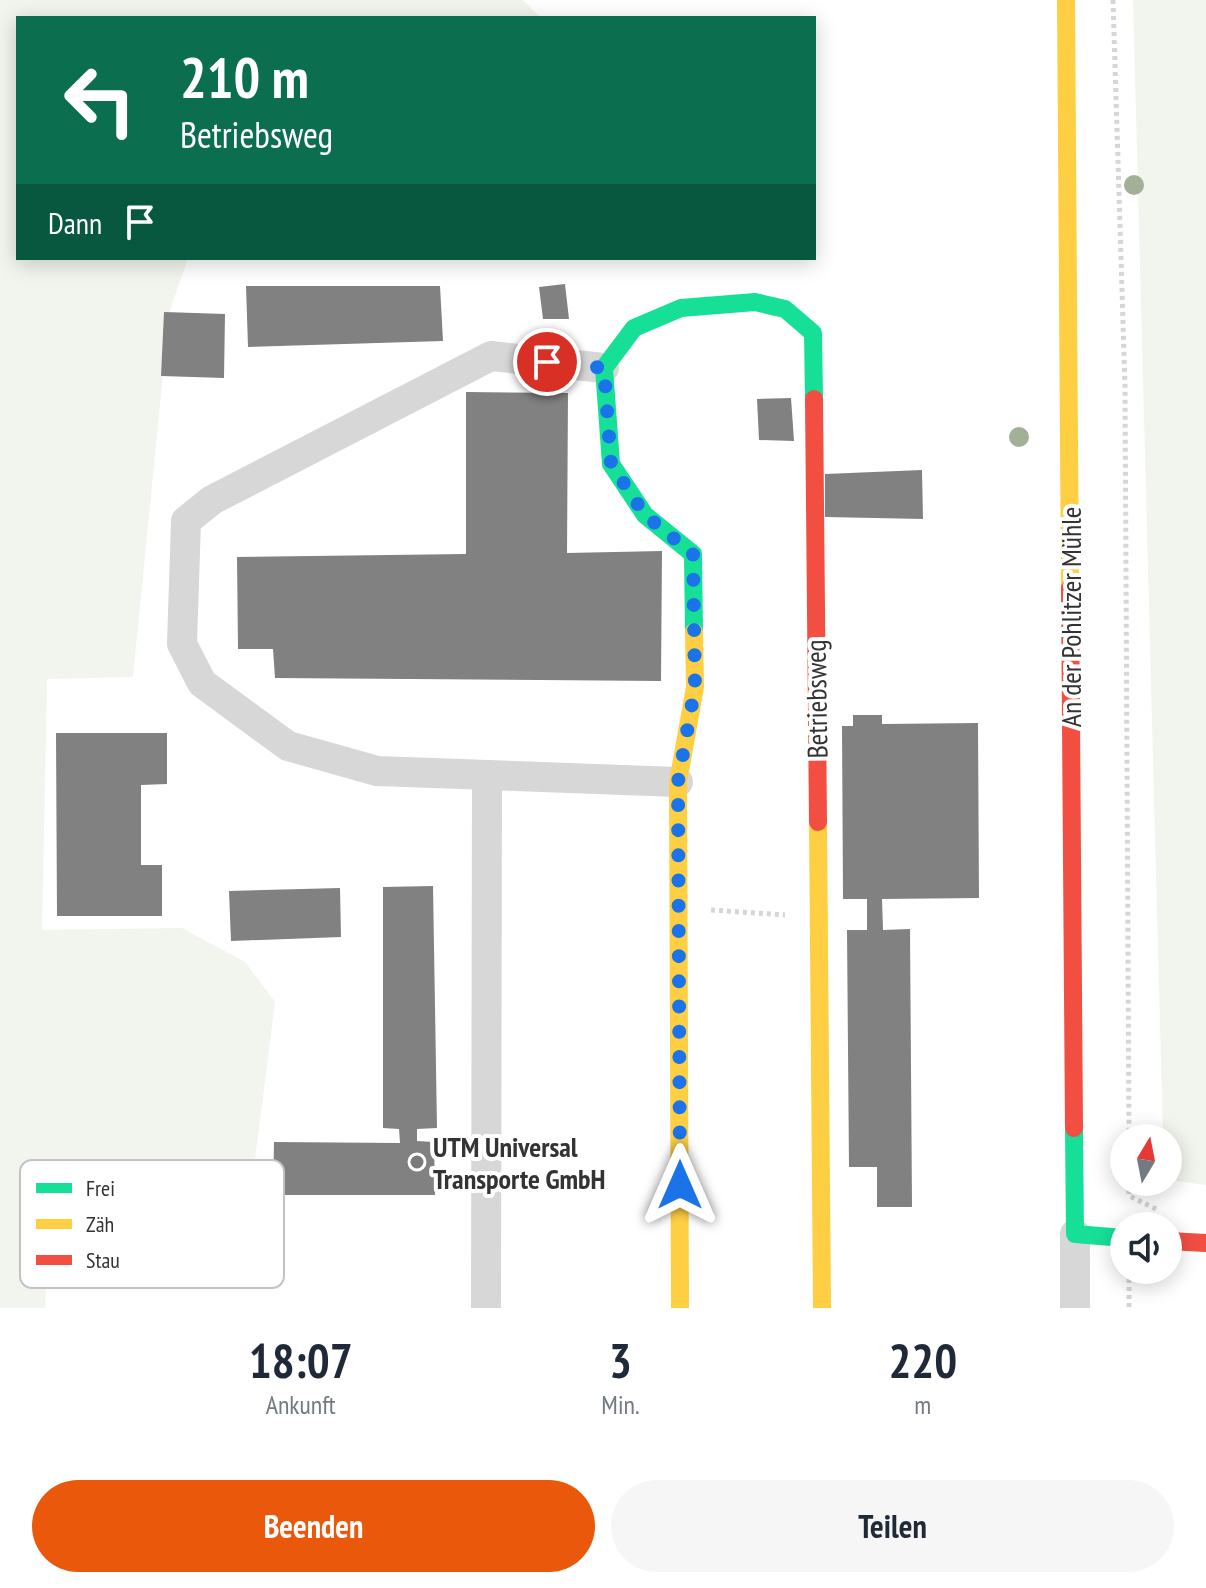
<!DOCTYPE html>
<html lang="de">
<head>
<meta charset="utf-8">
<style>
	:root { --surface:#fff; --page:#f6f6f7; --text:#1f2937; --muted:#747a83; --accent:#ea580c }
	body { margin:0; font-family:"PT Sans Narrow",sans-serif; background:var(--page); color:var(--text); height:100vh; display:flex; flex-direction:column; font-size:30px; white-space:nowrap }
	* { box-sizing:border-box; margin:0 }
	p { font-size:26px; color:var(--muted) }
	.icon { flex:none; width:44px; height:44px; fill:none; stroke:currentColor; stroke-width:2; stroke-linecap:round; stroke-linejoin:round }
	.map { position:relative; height:1308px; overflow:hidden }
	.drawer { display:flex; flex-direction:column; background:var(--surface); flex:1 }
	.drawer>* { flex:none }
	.banner { position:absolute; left:16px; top:16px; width:800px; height:244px; border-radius:0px; box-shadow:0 4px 20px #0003; background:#0b6e4f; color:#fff; overflow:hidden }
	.needle { width:52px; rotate:10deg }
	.tools { position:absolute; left:1110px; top:1124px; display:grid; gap:16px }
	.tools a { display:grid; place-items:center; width:72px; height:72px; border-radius:50%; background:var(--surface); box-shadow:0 4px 20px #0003; font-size:40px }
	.pin { position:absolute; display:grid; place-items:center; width:68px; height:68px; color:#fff; margin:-34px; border:4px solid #fff; border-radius:50%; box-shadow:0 2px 8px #0007 }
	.me { position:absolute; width:88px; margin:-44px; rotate:0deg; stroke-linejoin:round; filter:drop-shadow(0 0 6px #0008) }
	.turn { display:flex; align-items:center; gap:28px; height:168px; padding:0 32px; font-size:36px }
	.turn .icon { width:104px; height:104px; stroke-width:2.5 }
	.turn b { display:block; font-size:56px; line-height:68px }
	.then { display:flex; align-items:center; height:76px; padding:0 32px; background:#0003; gap:16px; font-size:30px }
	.eta { display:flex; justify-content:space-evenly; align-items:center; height:136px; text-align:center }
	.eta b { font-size:48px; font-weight:700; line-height:56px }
	.button { display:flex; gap:16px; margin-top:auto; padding:16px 32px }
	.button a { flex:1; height:92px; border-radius:48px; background:var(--accent); color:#fff; font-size:32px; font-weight:700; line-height:92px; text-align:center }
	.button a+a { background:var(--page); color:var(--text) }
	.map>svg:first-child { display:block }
</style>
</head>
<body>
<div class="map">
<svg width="1206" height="1308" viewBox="0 0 1206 1308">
	<rect width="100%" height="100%" fill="#fff"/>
	<path fill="#f1f5ed" d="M 0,0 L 523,0 L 541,18 L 18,18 L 18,258 L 188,258 L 169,313 L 133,677 L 47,679 L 42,930 L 182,928 L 245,962 L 275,1002 L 247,1222 L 50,1212 L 45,1308 L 0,1308 Z
		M 1133,0 L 1206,0 L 1206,1185 L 1168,1180 L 1168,1138 L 1163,1138 Z"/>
	<path fill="#818181" d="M 565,284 L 569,319 L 543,319 L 539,287 Z
		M 246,286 L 440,286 L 443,341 L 248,347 Z
		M 164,312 L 225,314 L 224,378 L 161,376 Z
		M 466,392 L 568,393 L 567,553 L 662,551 L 661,681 L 275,678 L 273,649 L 238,649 L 237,557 L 466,554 Z
		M 791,398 L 794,441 L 759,440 L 757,399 Z
		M 922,470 L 923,519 L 825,517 L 825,474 Z
		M 853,715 L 882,715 L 882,724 L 978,723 L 979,898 L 882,899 L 883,930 L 910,929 L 912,1207 L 877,1207 L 877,1167 L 849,1167 L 847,930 L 867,930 L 867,899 L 843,899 L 842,726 L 853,726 Z
		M 56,733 L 167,733 L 167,784 L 141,785 L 141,865 L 162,865 L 162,916 L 57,916 Z
		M 433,886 L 437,1128 L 417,1129 L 417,1141 L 434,1142 L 435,1195 L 273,1195 L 274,1142 L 400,1143 L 399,1129 L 383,1128 L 383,887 Z
		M 340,888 L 341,937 L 231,941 L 229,891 Z"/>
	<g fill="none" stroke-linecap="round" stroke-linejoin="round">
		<path stroke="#d6d6d6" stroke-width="5" stroke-dasharray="4 4" stroke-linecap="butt" d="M 1113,0 L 1125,386 L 1129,1138
			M 711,910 L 785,915
			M 1129,1182 L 1129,1196 L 1158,1210
			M 1129,1271 L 1129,1308"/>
		<path stroke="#d7d7d7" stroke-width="30" d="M 604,368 L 491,356 L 212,500 L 186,521 L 182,644 L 202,683 L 288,746 L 377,771 L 678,782
			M 1075,1234 L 1075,1308
			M 486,1308 L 487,778"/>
		<path stroke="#16e098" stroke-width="18" d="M 694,632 L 693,554 L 645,515 L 611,464 L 604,368 L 634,328 L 681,308 L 755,302 L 785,309 L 813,333 L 814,399
			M 1074,1128 L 1075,1234 L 1124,1238"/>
		<path stroke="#ffcf43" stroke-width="18" d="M 1066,0 L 1070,588
			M 818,822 L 822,1308
			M 680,1308 L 678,782 L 695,687 L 694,632"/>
		<path stroke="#f24e42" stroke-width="18" d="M 814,399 L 818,822
			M 1070,588 L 1074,1128
			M 1168,1241 L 1206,1243"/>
	</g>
	<g fill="#a2b095">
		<circle cx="1134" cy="185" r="10"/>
		<circle cx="1019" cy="437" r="10"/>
	</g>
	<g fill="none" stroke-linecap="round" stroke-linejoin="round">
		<path stroke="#1a73e8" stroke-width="14" stroke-dasharray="0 25.2" d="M 547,362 L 604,368 L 611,464 L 645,515 L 693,554 L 695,687 L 678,782 L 680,1185"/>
	</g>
	<circle fill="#7a7a7a" stroke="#fff" stroke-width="3" cx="417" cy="1162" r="8"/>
	<g text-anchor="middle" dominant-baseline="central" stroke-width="8" stroke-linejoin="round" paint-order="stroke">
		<g font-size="28" fill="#333" stroke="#fff">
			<text transform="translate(1070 617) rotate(-90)">An der Pohlitzer Mühle</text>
			<text transform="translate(816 699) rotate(-91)">Betriebsweg</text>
		</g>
		<g font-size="28" font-weight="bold" fill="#333" stroke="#fff" text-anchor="start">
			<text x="433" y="1146">UTM Universal<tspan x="433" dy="32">Transporte GmbH</tspan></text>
		</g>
	</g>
	<rect x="20" y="1160" width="264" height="128" rx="12" fill="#fff" stroke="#c2c2c2" stroke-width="2"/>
	<rect x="36" y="1183" width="36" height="10" fill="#16e098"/>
	<rect x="36" y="1219" width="36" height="10" fill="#ffcf43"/>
	<rect x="36" y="1255" width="36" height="10" fill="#f24e42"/>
	<g font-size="22" fill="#333">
		<text x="86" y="1196">Frei</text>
		<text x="86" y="1232">Zäh</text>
		<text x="86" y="1268">Stau</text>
	</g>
</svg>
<div class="tools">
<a><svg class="needle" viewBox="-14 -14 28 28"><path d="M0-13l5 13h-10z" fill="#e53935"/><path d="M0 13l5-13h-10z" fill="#747a83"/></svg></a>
<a><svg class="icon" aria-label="sound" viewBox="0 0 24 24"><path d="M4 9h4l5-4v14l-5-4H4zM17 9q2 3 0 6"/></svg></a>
</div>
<div class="pin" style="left:547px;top:362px;background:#d93025"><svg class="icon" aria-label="arrive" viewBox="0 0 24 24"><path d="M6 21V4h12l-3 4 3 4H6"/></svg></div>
<svg class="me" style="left:680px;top:1185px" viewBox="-20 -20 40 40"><path d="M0-17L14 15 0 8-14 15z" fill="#1a73e8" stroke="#fff" stroke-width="4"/></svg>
<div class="banner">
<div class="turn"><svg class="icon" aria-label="left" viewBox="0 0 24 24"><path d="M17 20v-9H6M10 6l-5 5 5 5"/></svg><div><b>210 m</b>Betriebsweg</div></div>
<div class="then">Dann<svg class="icon" aria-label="arrive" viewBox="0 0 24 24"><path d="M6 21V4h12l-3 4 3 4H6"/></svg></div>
</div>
</div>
<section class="drawer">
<div class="eta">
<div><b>18:07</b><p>Ankunft</p></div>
<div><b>3</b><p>Min.</p></div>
<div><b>220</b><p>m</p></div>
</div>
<div class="button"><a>Beenden</a><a>Teilen</a></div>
</section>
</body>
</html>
